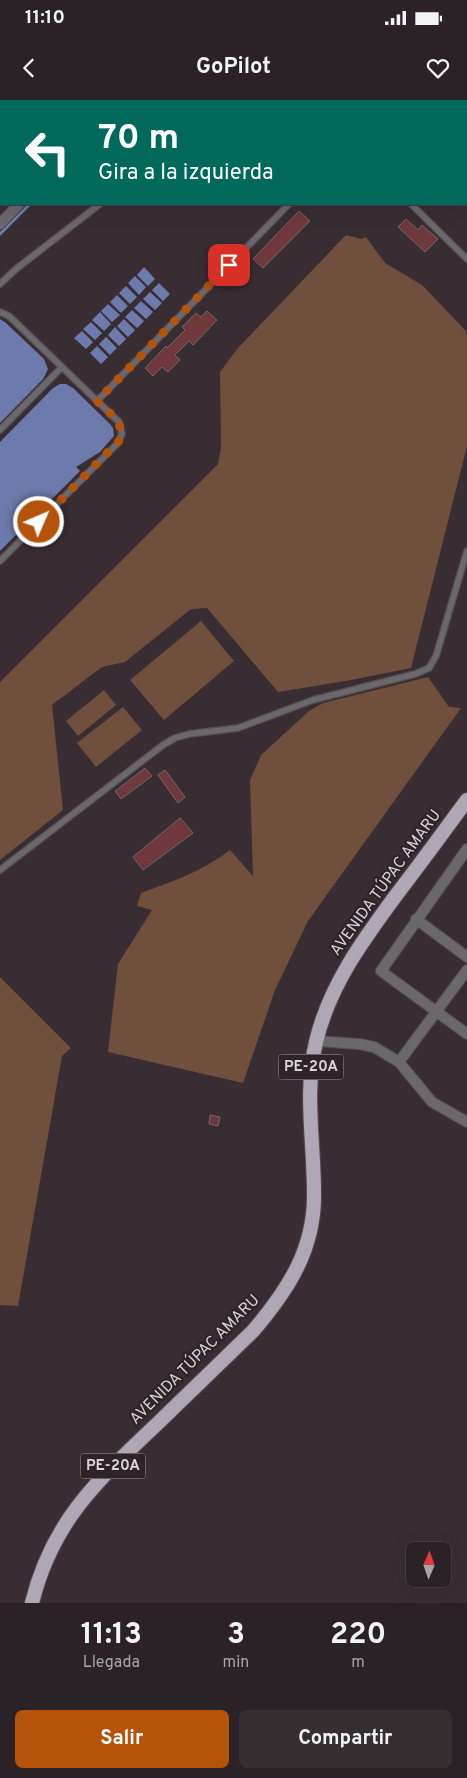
<!DOCTYPE html>
<html lang="es">
<head>
<meta charset="utf-8">
<style>
	:root { --surface:#2a2226; --page:#362f32; --text:#f1f3f6; --muted:#a5a4a7; --line:#463f43; --accent:#b45309 }
	body { margin:0; font-family:Overpass,sans-serif; background:var(--page); color:var(--text); height:100vh; display:flex; flex-direction:column; font-size:19px; white-space:nowrap }
	* { box-sizing:border-box; margin:0 }
	p { font-size:16px; color:var(--muted) }
	.icon { flex:none; width:28px; height:28px; fill:none; stroke:currentColor; stroke-width:2; stroke-linecap:round; stroke-linejoin:round }
	.map { position:relative; height:1503px; overflow:hidden }
	.details { display:flex; flex-direction:column; background:var(--surface); flex:1 }
	.details>* { flex:none }
	.banner { position:absolute; left:0px; top:0px; width:468px; height:105px; box-shadow:0 5px 20px #0002,0 0 0 1px var(--line); background:#00695c; color:#fff; overflow:hidden }
	.needle { width:32px; rotate:2deg }
	.controls { position:absolute; left:406px; top:1442px; display:grid; gap:10px }
	.controls a { display:grid; place-items:center; width:45px; height:45px; border-radius:8px; background:var(--surface); box-shadow:0 5px 20px #0002,0 0 0 1px var(--line); font-size:25px }
	.pin { position:absolute; display:grid; place-items:center; width:42px; height:42px; color:#fff; margin:-21px; border-radius:10px; box-shadow:0 2px 8px #0006 }
	.me { position:absolute; width:55px; margin:-28px; rotate:45deg; stroke-linejoin:round; filter:drop-shadow(0 0 4px #0008) }
	.turn { display:flex; align-items:center; gap:18px; height:105px; padding:0 15px; font-size:22px }
	.turn .icon { width:65px; height:65px; stroke-width:2.5 }
	.turn b { display:block; font-size:35px; line-height:42px }
	.eta { display:flex; justify-content:space-evenly; align-items:center; height:85px; text-align:center }
	.eta b { font-size:30px; font-weight:700; line-height:35px }
	.cta { display:flex; gap:10px; margin-top:auto; padding:10px 15px }
	.cta a { flex:1; height:58px; border-radius:8px; background:var(--accent); color:#fff; font-size:20px; font-weight:700; line-height:58px; text-align:center }
	.cta a+a { background:var(--page); color:var(--text) }
	.status { display:flex; justify-content:space-between; align-items:center; height:35px; padding:0 25px; background:var(--surface); direction:ltr }
	.status svg { height:14px; fill:currentColor }
	header { display:flex; justify-content:space-between; align-items:center; height:65px; padding:0 15px; background:var(--surface); font-size:22px; font-weight:700 }
	.map>svg:first-child { display:block }
</style>
</head>
<body>
<div class="status"><b>11:10</b><svg viewBox="0 0 49 12"><path d="M0 12V9h3v3zM5 12V6h3v6zM10 12V3h3v9zM15 12V0h3v12zM26 1h20v11H26zM47 4h2v5h-2z"/></svg></div>
<header><svg class="icon" aria-label="back" viewBox="0 0 24 24"><path d="M15 5l-7 7 7 7"/></svg>GoPilot<svg class="icon" aria-label="heart" viewBox="0 0 24 24"><path d="M12 20l-8-8c-3-5 5-10 8-4 3-6 11-1 8 4z"/></svg></header>
<div class="map">
<svg width="467" height="1503" viewBox="0 0 467 1503">
	<rect width="100%" height="100%" fill="#382d33"/>
	<path fill="#704f3c" d="M 346,135 L 361,139 L 366,137 L 385,163 L 422,185 L 466,231 L 467,237 L 467,346 L 411,568 L 346,581 L 278,592 L 207,508 L 191,509 L 125,562 L 102,567 L 52,605 L 63,710 L 0,760 L 0,582 L 218,364 L 221,348 L 220,272 L 237,249 Z
		M 201,521 L 234,561 L 164,620 L 130,580 Z
		M 428,577 L 449,607 L 461,608 L 308,821 L 275,890 L 243,983 L 108,952 L 118,864 L 152,810 L 137,806 L 141,793 C 172,782 203,771 230,750 L 253,776 L 250,680 L 261,655 L 309,611 L 323,603 Z
		M 104,590 L 116,605 L 78,636 L 66,621 Z
		M 123,607 L 142,630 L 96,667 L 77,643 Z
		M 0,877 L 71,948 L 62,956 L 18,1206 L 0,1205 Z"/>
	<path fill="#6d7bac" d="M 144,167 L 155,179 L 148,186 L 137,175 Z
		M 135,176 L 146,187 L 139,195 L 128,183 Z
		M 159,183 L 170,194 L 163,201 L 152,190 Z
		M 126,186 L 137,197 L 130,204 L 119,193 Z
		M 150,192 L 162,203 L 155,210 L 143,199 Z
		M 117,195 L 128,206 L 121,213 L 110,202 Z
		M 141,201 L 153,212 L 146,219 L 134,208 Z
		M 108,204 L 120,215 L 112,222 L 101,211 Z
		M 132,210 L 144,221 L 137,228 L 125,217 Z
		M 100,212 L 111,224 L 104,231 L 92,220 Z
		M 0,219 L 6,223 L 44,259 L 48,269 L 43,279 L 0,323 Z
		M 124,219 L 135,230 L 128,237 L 117,226 Z
		M 91,222 L 102,233 L 95,240 L 83,229 Z
		M 115,227 L 126,239 L 119,246 L 108,235 Z
		M 82,231 L 93,242 L 86,249 L 74,238 Z
		M 106,237 L 117,248 L 110,255 L 99,244 Z
		M 97,246 L 108,257 L 101,264 L 90,253 Z
		M 60,284 L 66,284 L 73,288 L 110,324 L 113,328 L 114,336 L 100,352 L 76,367 L 80,371 L 0,451 L 0,342 L 53,288 Z"/>
	<g fill="none" stroke-linecap="round" stroke-linejoin="round">
		<path stroke="#6d7bac" stroke-width="3" d="M 143,1 L 144,0
			M 0,134 L 30,104"/>
	</g>
	<path fill="#6f383c" stroke="#756666" d="M 299,111 L 310,121 L 263,168 L 253,159 Z
		M 406,119 L 418,130 L 422,125 L 438,139 L 425,152 L 398,127 Z
		M 207,211 L 217,220 L 193,245 L 189,241 L 175,255 L 180,260 L 168,272 L 162,267 L 153,276 L 145,268 L 166,246 L 167,248 L 185,230 L 182,227 L 196,213 L 201,217 Z
		M 145,668 L 152,676 L 121,699 L 115,691 Z
		M 165,670 L 185,697 L 178,703 L 158,675 Z
		M 180,718 L 193,733 L 143,770 L 133,757 Z
		M 210,1015 L 220,1017 L 218,1026 L 209,1024 Z"/>
	<g fill="none" stroke-linecap="round" stroke-linejoin="round">
		<defs>
			<path id="service" d="M 256,0 L 259,1
				M 361,0 L 362,1
				M 355,1 L 356,0
				M 411,104 L 467,159
				M 0,184 L 16,169 L 100,104
				M 0,212 L 9,216 L 119,322 L 122,334 L 117,344 L 0,461
				M 97,301 L 289,104
				M 0,330 L 62,267
				M 0,770 L 163,645 L 175,638 L 189,634 L 238,628 L 313,600 L 415,574 L 429,568 L 436,556 L 467,451"/>
			<path id="minor" d="M 127,1 L 128,0
				M 0,124 L 19,104
				M 467,749 L 381,871 L 467,934
				M 416,819 L 467,857
				M 316,941 L 359,944 L 374,947 L 399,962 L 432,1002 L 467,1022
				M 399,962 L 467,870"/>
			<path id="trunk" d="M 32,1503 C 52,1421 98,1380 157,1324 C 189,1293 221,1262 253,1231 C 288,1190 315,1149 314,1093 C 314,1042 304,992 316,942 C 329,886 363,840 397,794 C 421,763 444,731 467,700"/>
		</defs>
		<use href="#service" stroke="#554b50" stroke-width="8"/>
		<use href="#minor" stroke="#554b50" stroke-width="12"/>
		<use href="#trunk" stroke="#554b50" stroke-width="16"/>
		<use href="#service" stroke="#6a676d" stroke-width="5.5"/>
		<use href="#minor" stroke="#6a676d" stroke-width="10"/>
		<use href="#trunk" stroke="#aea8b4" stroke-width="14"/>
	</g>
	<g fill="none" stroke-linecap="round" stroke-linejoin="round">
		<path stroke="#b45309" stroke-width="9" stroke-dasharray="0 16.2" d="M 39,422 L 121,339 C 124,322 108,312 97,301 L 229,165"/>
	</g>
	<g text-anchor="middle" dominant-baseline="central" stroke-width="4.5" stroke-linejoin="round" paint-order="stroke">
		<g fill="#2e2329" stroke="#a69ea2" stroke-width="1">
			<rect x="278.5" y="954.5" width="65" height="25" rx="4"/>
			<rect x="80.5" y="1353.5" width="65" height="25" rx="4"/>
		</g>
		<g font-size="15" font-weight="bold" fill="#d9d2d6">
			<text x="311" y="967">PE-20A</text>
			<text x="113" y="1366">PE-20A</text>
		</g>
		<g font-size="16" fill="#d9d2d6" stroke="#2e2329">
			<text transform="translate(386 783) rotate(-54)">AVENIDA TÚPAC AMARU</text>
			<text transform="translate(195 1260) rotate(-45)">AVENIDA TÚPAC AMARU</text>
		</g>
	</g>
</svg>
<div class="controls">
<a><svg class="needle" viewBox="-14 -14 28 28"><path d="M0-13l5 13h-10z" fill="#e53935"/><path d="M0 13l5-13h-10z" fill="#a5a4a7"/></svg></a>
</div>
<div class="pin" style="left:229px;top:165px;background:#d93025"><svg class="icon" aria-label="arrive" viewBox="0 0 24 24"><path d="M6 21V4h12l-3 4 3 4H6"/></svg></div>
<svg class="me" style="left:39px;top:422px" viewBox="-20 -20 40 40"><circle r="17" fill="#b45309" stroke="#fff" stroke-width="3"/><path d="M0-11L8 9 0 5-8 9z" fill="#fff"/></svg>
<div class="banner">
<div class="turn"><svg class="icon" aria-label="left" viewBox="0 0 24 24"><path d="M17 20v-9H6M10 6l-5 5 5 5"/></svg><div><b>70 m</b>Gira a la izquierda</div></div>
</div>
</div>
<section class="details">
<div class="eta">
<div><b>11:13</b><p>Llegada</p></div>
<div><b>3</b><p>min</p></div>
<div><b>220</b><p>m</p></div>
</div>
<div class="cta"><a>Salir</a><a>Compartir</a></div>
</section>
</body>
</html>
